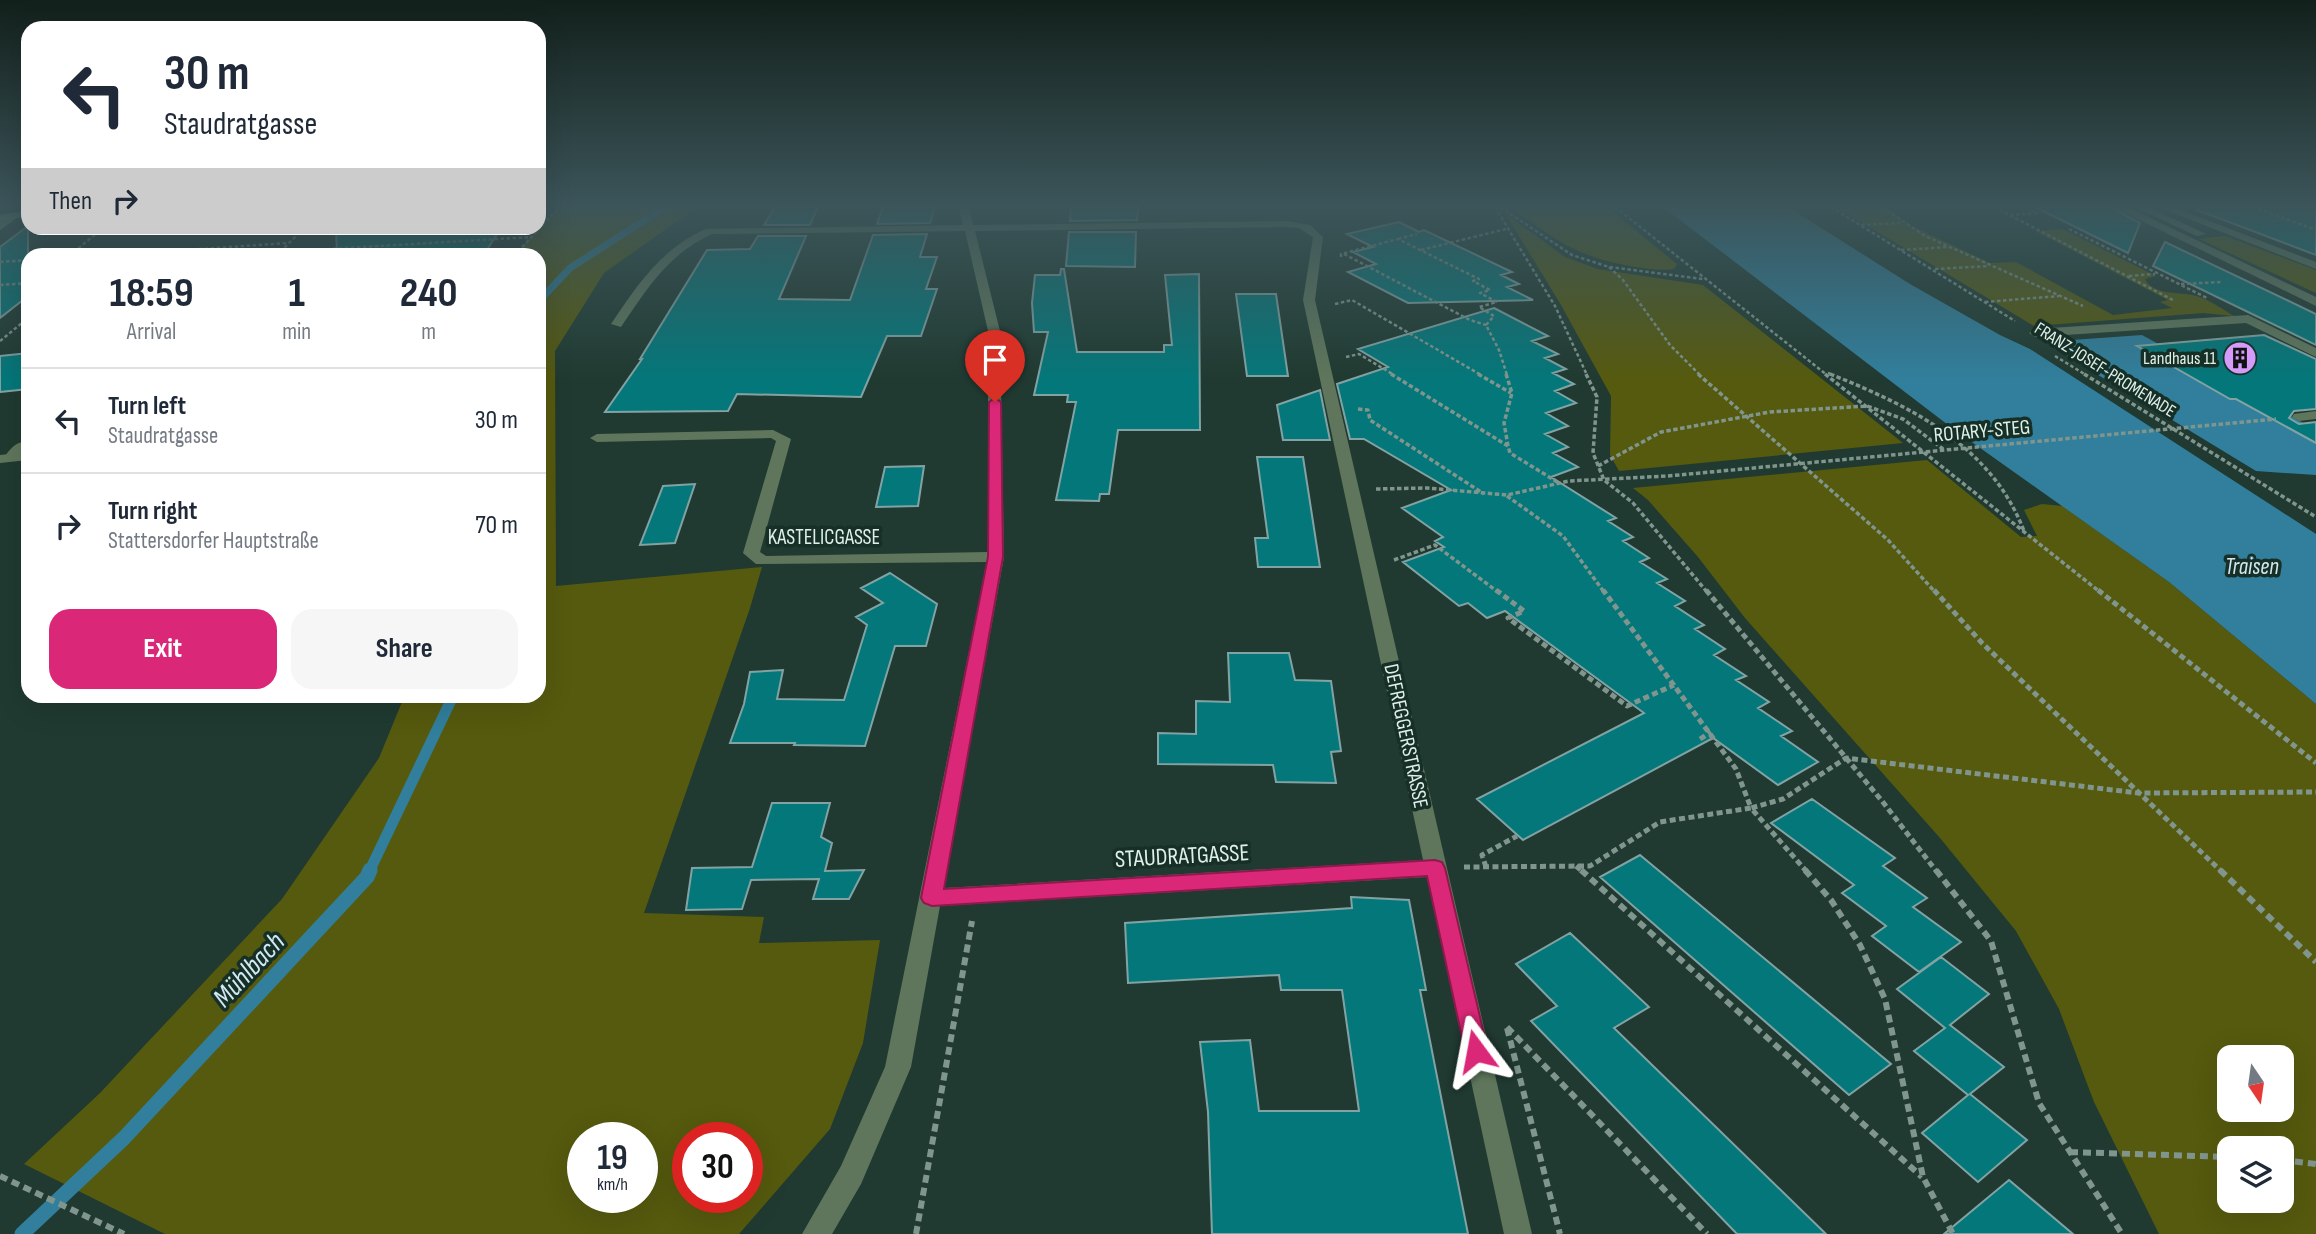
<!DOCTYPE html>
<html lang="en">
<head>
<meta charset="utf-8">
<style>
	:root { --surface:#fff; --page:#f6f6f7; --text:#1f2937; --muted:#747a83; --line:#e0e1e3; --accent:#db2777 }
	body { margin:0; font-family:"Sofia Sans Condensed",sans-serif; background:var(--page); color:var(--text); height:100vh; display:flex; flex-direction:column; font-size:26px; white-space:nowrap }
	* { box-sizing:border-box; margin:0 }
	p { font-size:23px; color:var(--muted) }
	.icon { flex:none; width:38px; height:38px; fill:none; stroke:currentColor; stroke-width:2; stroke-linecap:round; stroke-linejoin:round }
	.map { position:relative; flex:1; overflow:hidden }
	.side { position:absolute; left:21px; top:248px; width:525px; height:455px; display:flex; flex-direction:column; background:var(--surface); border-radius:21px; box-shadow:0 7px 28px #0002 }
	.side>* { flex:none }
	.banner { position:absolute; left:21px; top:21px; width:525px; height:214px; border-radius:21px; box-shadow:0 7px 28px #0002; background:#fff; color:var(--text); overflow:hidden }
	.needle { width:46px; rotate:167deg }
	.fabs { position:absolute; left:2217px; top:1045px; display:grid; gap:14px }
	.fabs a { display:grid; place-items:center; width:77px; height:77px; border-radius:14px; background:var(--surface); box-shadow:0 7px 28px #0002; font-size:35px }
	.speed { position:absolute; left:567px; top:1122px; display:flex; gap:14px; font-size:35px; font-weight:700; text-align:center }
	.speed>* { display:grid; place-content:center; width:91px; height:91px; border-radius:50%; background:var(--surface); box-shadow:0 7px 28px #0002; line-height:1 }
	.speed small { font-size:18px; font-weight:400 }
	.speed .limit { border:10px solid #d22; background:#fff; color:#111 }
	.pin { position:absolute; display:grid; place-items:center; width:60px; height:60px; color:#fff; margin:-72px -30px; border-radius:50% 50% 50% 0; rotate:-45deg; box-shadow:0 0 7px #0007 }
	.pin .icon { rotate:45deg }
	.me { position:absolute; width:77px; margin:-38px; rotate:347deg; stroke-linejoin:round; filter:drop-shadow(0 0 5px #0008) }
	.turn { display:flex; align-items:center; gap:24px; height:147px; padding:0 28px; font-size:32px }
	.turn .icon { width:91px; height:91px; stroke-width:2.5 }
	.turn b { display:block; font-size:49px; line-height:60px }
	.then { display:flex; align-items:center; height:66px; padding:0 28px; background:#0003; gap:14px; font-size:26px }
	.eta { display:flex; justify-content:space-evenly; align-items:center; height:119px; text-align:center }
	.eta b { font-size:42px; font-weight:700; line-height:49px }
	.cta { display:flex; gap:14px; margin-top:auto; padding:14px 28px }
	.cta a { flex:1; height:80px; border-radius:21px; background:var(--accent); color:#fff; font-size:28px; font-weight:700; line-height:80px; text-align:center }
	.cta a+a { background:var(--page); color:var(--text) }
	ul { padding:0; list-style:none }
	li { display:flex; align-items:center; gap:21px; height:105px; padding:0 28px; border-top:2px solid var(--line) }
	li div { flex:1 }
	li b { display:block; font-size:26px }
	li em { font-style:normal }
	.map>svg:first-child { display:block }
</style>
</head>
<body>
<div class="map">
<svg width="2316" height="1234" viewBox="0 0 2316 1234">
	<rect width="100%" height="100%" fill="#203a31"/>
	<path fill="#565a0e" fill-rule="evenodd" d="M 559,207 L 697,207 L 604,273 L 555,351 L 556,586 L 762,567 L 750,608 L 644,913 L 764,917 L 759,943 L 880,940 L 863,1043 L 830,1129 L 739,1234 L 165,1234 L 24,1164 L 100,1093 L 282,899 L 379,758 L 404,697 L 539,696 L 539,256 L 514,255 ZM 583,1138 L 642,1138 L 642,1197 L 583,1197 ZM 688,1138 L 747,1138 L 747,1197 L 688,1197 Z
		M 1512,207 L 1607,207 L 1677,264 L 1674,269 C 1661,271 1649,269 1636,267 C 1583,259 1554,241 1512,207 Z
		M 1836,207 L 1886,207 L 1908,224 L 1990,263 L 2016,262 L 2113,315 L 2172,308 L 2160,302 L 2168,300 L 2035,231 L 2063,229 L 2156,276 L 2145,279 C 2153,295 2177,292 2192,295 C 2206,297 2222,309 2234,316 L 2203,313 L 2034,326 Z
		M 1505,213 L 1565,257 L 1598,269 L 1703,285 L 1903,443 L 1619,471 L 1610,455 L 1611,396 L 1561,305 Z
		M 2225,236 L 2316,270 L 2316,293 L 2199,239 Z
		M 1927,460 L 2021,537 L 2037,536 L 2024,510 L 2042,504 L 2062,506 L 2169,582 L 2316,704 L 2316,1234 L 2159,1234 L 2094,1102 L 2059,1009 L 2016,931 L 1940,838 L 1745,618 L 1698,557 L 1648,500 L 1633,488 ZM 2230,1057 L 2282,1057 L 2282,1110 L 2230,1110 ZM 2230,1148 L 2282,1148 L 2282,1200 L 2230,1200 Z"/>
	<path fill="#317f9c" d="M 1663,207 L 1788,207 L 1910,284 L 2000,335 L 2030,349 L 2316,534 L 2316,704 L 2169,582 L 1952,428 Z
		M 2142,335 L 2316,430 L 2316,475 L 2256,471 L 2044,342 Z"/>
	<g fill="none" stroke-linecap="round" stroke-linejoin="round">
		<path stroke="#317f9c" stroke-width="7" d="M 539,301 L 570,268 L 665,207"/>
		<path stroke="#317f9c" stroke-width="11" d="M 369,872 L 453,696"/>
		<path stroke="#317f9c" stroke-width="15" d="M 22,1234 L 124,1138 L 367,877 L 370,870"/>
	</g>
	<path fill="#04777a" stroke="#82a3a3" stroke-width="2" d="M 775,207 L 818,207 L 810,225 L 764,225 Z
		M 883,207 L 935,207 L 930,223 L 877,224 Z
		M 1071,207 L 1138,207 L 1137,220 L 1070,221 Z
		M 2035,207 L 2110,207 L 2140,223 L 2128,253 Z
		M 2198,207 L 2316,207 L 2316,255 L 2197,210 Z
		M 1399,222 L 1419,232 L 1424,230 L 1512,272 L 1501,275 L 1519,284 L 1507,287 L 1533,300 L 1408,303 L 1348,272 L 1376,264 L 1353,252 L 1373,247 L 1347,234 Z
		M 28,226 L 28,296 L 0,318 L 0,247 Z
		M 336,228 L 501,228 L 483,256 L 337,256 Z
		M 1069,232 L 1136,232 L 1135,267 L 1066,266 Z
		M 927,234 L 920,257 L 937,257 L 926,289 L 937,289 L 921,336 L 887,336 L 861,397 L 737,394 L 728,411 L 605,412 L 642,359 L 640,359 L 707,250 L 750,249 L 758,236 L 806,236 L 779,299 L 850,300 L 873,235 Z
		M 2165,242 L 2316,314 L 2316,345 L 2153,266 Z
		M 1061,269 L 1064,269 L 1077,352 L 1164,352 L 1164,345 L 1172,345 L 1165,275 L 1199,274 L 1200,430 L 1118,430 L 1109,494 L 1100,494 L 1099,501 L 1056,500 L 1076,402 L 1067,402 L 1068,395 L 1034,395 L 1048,332 L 1034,332 L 1032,303 L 1035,275 L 1060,275 Z
		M 1236,294 L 1276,294 L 1288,376 L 1247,376 Z
		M 1494,308 L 1548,336 L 1532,341 L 1558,354 L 1545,358 L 1566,369 L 1553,373 L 1574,384 L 1555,391 L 1576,403 L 1546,413 L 1568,426 L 1545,434 L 1568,447 L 1553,453 L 1578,467 L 1551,477 L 1616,518 L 1608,521 L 1633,537 L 1623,541 L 1649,558 L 1640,562 L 1667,579 L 1657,583 L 1685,601 L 1675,606 L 1704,625 L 1695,629 L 1725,649 L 1714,655 L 1746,676 L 1736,680 L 1769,702 L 1758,708 L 1792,731 L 1781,736 L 1818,762 L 1778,785 L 1713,738 L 1523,840 L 1477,799 L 1644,713 L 1505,611 L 1487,618 L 1468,603 L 1459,606 L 1403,562 L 1444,547 L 1435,541 L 1443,537 L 1402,508 L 1451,490 L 1364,439 L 1350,439 L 1337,384 L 1388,367 L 1358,349 Z
		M 2264,335 L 2316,359 L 2316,409 L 2294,411 L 2289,418 L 2299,424 L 2316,422 L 2316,443 L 2236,399 L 2230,399 L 2137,346 Z
		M 28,353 L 28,389 L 0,392 L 0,356 Z
		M 1320,390 L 1330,440 L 1283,440 L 1277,405 Z
		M 1257,457 L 1303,457 L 1320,567 L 1258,567 L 1255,538 L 1268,538 Z
		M 924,466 L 918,506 L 876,507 L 885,467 Z
		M 695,484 L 675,543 L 640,545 L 663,486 Z
		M 890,573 L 937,604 L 926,646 L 895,646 L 865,746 L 794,745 L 795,743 L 730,743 L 744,704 L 750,672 L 783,670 L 777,699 L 844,700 L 867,625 L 856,617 L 883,603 L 861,588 Z
		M 1228,653 L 1289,653 L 1295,680 L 1331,681 L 1341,751 L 1331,752 L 1336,783 L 1276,782 L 1273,765 L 1158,764 L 1158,733 L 1196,734 L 1196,701 L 1230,702 Z
		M 1812,799 L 1895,858 L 1883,866 L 1927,898 L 1913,907 L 1961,942 L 1919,972 L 1872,936 L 1886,926 L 1842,893 L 1854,885 L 1771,823 Z
		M 772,803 L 830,803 L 821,837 L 832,843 L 825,871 L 864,870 L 849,899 L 813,899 L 819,879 L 751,880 L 742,909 L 686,910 L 692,868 L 752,867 Z
		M 1640,855 L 1891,1064 L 1849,1095 L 1600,877 Z
		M 1351,897 L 1409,900 L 1426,990 L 1420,990 L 1468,1234 L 1212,1234 L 1208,1112 L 1200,1042 L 1250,1040 L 1259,1111 L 1359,1111 L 1342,990 L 1281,990 L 1279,975 L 1128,983 L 1125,923 L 1352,908 Z
		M 1570,933 L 1649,1007 L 1614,1028 L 1826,1234 L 1737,1234 L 1531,1021 L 1557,1006 L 1516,964 Z
		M 1941,957 L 1989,994 L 1950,1025 L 2004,1067 L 1970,1094 L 2027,1140 L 1978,1182 L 1922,1133 L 1968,1095 L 1914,1051 L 1945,1028 L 1897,989 Z
		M 2009,1180 L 2073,1234 L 1944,1234 Z"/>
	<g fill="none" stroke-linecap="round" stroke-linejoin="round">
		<path stroke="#80958d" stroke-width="2.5" stroke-dasharray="3.5 2.5" stroke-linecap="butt" d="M 1495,207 L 1555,306 L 1587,375
			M 1500,207 L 1572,255 L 1609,267 L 1703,279
			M 1615,207 L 1827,375
			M 1831,207 L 2015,321
			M 1882,207 L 1925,236 L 2083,306
			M 1994,207 L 2173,300
			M 2026,207 L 2037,213
			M 2253,207 L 2316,230
			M 2010,215 L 2038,213
			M 1861,225 L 1901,223
			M 2069,229 L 2207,298
			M 1398,239 L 1417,234
			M 1421,250 L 1506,229
			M 1901,250 L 1948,247
			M 279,252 L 531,237
			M 1344,254 L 1470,320 L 1486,325
			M 69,256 L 103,228
			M 97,256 L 288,243
			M 276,256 L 304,228
			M 379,256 L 387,246
			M 514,256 L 559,207
			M 1341,257 L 1341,254 L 1398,239 L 1479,279 L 1473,281 L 1490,290 L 1480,293 L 1497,302 L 1479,307 L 1494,316 L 1486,325 L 1499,350 L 1507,375
			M 0,262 L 28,260
			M 1609,267 L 1623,280 L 1670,345 L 1700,375
			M 1935,269 L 1989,266
			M 2129,276 L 2155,274
			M 2181,284 L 2221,282
			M 0,285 L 28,283
			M 1985,302 L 2059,296
			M 1335,304 L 1352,300 L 1481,375
			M 0,341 L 28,318
			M 2055,356 L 2086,375
			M 1346,357 L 1359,354 L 1394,375
			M 1828,373 L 1834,375"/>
		<path stroke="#80958d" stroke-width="3.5" stroke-dasharray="4.5 2.5" stroke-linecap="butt" d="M 1391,374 L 1508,446 L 1510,453 L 1559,483
			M 1478,374 L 1511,393
			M 1506,374 L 1512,393 L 1504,423 L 1508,446
			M 1586,374 L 1597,397 L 1593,453 L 1604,480 L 1633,503 L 1707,592
			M 1698,374 L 1888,540 L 1935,592
			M 1825,374 L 2100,592
			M 1830,374 C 1910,406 1991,445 2024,531
			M 2084,374 L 2316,517
			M 1358,409 L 1368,410 L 1370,420 L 1484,494
			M 1598,466 L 1661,432 L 1770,412 L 1867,406 L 1903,419 L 1943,449
			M 1376,489 L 1427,488 L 1507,495 L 1569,481 L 1668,476 L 2276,419
			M 1507,496 L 1563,536 L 1604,592
			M 1394,560 L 1435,545 L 1498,592"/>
		<path stroke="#80958d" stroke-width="5" stroke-dasharray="6 3.5" stroke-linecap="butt" d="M 1496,590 L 1524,611 L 1508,618 L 1627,706 L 1674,685
			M 1706,590 L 1882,801 L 1937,872
			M 1934,590 L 1982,643 L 2222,872
			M 2098,590 L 2316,763
			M 1700,739 L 1711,732
			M 1576,866 L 1583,872
			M 1464,867 L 1590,866 L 1660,822 L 1751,808 L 1736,769 L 1603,590
			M 1486,867 L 1482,855 L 1517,836
			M 1807,872 L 1751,808 L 1783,799 L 1846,758 L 2138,793 L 2316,792"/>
		<path stroke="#80958d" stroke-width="6" stroke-dasharray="8 5" stroke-linecap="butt" d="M 1581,870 L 1922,1177
			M 1805,870 L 1831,900 L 1860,945 L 1885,999 L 1923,1177 L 1953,1234
			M 1936,870 L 1991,941 L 2039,1103 L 2122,1234
			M 2220,870 L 2316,962
			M 1507,1027 L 1707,1234
			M 1507,1028 L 1560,1234
			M 2070,1152 L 2230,1157
			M 2282,1160 L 2316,1164
			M 0,1176 L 124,1234
			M 916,1234 L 972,921"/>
		<path fill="#5f765c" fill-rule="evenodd" d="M 2134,207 L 2148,207 L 2206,234 L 2197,236 Z
			M 22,442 L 27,443 L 27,449 L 16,461 L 6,461 L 4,458 C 8,451 14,444 22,442 Z"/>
		<path fill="#5f765c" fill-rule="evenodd" d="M 959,207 L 969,207 L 973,225 L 1287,221 L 1310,225 L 1323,237 L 1315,300 L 1532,1234 L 1504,1234 L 1427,877 L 940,906 L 911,1067 L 861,1184 L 832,1234 L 802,1234 L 841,1166 L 885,1067 L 987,562 L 756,564 L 743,553 L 776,441 L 771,438 L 597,442 L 590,438 L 597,434 L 773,430 L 791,439 L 760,552 L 766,556 L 988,552 L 988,331 L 965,231 L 712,234 C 669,253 646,290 621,327 L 611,324 C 637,285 662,248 706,229 L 963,225 ZM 1282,227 L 1299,228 L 1313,237 L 1303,300 L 1423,860 L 944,888 L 1004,557 L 1000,331 L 975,231 Z
			M 2113,207 L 2127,207 L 2316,297 L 2316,306 Z
			M 2158,207 L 2173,207 L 2316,262 L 2316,269 Z
			M 2248,315 L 2316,348 L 2316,357 L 2246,323 L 2035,337 L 2029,333 L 2035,329 Z
			M 2316,411 L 2316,419 L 2299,421 L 2292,417 L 2294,414 Z
			M 28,452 L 28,460 L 0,463 L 0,455 Z"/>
		<path fill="#769b71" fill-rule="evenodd" d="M 12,213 L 21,215 L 0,230 L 0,222 Z"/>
		<path fill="#88b781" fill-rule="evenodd" d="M 28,210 L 28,216 L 0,221 L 0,215 Z"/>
	</g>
	<linearGradient id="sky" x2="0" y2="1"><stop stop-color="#12201b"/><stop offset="0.54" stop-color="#3c555a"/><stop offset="1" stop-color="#3c555a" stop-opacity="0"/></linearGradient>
	<rect width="2316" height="380" fill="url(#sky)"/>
	<path fill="#db2777" stroke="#8e194d" stroke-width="2" d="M 995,398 L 1001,402 L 1003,557 L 944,889 L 1435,860 L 1442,862 L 1445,868 L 1488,1051 L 1485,1058 L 1476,1061 L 1468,1058 L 1465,1051 L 1427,876 L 932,906 L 924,903 L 921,898 L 988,557 L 989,402 Z"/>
	<defs>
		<symbol id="building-disc" viewBox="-11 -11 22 22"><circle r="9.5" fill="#d59bfa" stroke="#163027"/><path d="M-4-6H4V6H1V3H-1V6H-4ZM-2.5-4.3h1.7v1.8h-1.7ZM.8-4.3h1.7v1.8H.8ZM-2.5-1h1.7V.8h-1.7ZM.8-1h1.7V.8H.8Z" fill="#111"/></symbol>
	</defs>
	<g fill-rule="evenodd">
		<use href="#building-disc" x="2221" y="339" width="38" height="38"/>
	</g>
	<g text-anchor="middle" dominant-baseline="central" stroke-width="7" stroke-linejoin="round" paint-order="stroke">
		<g font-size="18" fill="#e0f0e9" stroke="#163027" text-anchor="end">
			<text x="2216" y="358">Landhaus 11</text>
		</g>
		<g font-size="18" fill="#e0f0e9" stroke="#163027">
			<text transform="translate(2105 370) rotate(32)">FRANZ-JOSEF-PROMENADE</text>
		</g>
		<g font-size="21" fill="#e0f0e9" stroke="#163027">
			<text transform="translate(1982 431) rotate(-5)">ROTARY-STEG</text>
			<text x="824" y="537">KASTELICGASSE</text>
			<text transform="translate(1406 736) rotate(78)">DEFREGGERSTRASSE</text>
		</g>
		<g font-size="23" font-style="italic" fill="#d2e8f2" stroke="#163027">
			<text x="2252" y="567">Traisen</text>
		</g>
		<g font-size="24" fill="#e0f0e9" stroke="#163027">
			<text transform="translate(1182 856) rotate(-3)">STAUDRATGASSE</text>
		</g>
		<g font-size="28" font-style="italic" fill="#d2e8f2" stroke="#163027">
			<text transform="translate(249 970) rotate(-47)">Mühlbach</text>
		</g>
	</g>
</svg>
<div class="fabs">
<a><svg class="needle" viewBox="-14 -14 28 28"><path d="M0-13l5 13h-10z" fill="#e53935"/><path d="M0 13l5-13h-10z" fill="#747a83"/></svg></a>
<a><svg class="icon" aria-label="layers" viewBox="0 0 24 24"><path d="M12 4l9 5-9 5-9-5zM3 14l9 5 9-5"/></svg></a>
</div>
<div class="speed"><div>19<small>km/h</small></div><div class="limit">30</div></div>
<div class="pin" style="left:995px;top:402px;background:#d93025"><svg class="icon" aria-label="arrive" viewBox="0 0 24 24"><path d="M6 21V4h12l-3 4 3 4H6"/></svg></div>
<svg class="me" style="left:1476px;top:1051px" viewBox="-20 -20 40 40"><path d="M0-17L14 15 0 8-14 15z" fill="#db2777" stroke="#fff" stroke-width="4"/></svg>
<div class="banner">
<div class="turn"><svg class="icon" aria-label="left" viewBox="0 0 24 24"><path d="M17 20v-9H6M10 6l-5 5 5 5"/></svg><div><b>30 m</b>Staudratgasse</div></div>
<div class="then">Then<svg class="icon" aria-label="right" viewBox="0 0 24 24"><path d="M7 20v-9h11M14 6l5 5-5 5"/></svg></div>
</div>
<section class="side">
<div class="eta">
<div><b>18:59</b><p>Arrival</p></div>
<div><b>1</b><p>min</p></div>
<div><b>240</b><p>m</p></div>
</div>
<ul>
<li><svg class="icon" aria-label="left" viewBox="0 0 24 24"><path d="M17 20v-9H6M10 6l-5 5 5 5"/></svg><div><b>Turn left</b><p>Staudratgasse</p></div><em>30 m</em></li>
<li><svg class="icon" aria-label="right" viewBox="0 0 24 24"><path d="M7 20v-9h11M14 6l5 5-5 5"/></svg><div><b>Turn right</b><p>Stattersdorfer Hauptstraße</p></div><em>70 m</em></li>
</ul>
<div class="cta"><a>Exit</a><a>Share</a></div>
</section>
</div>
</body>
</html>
